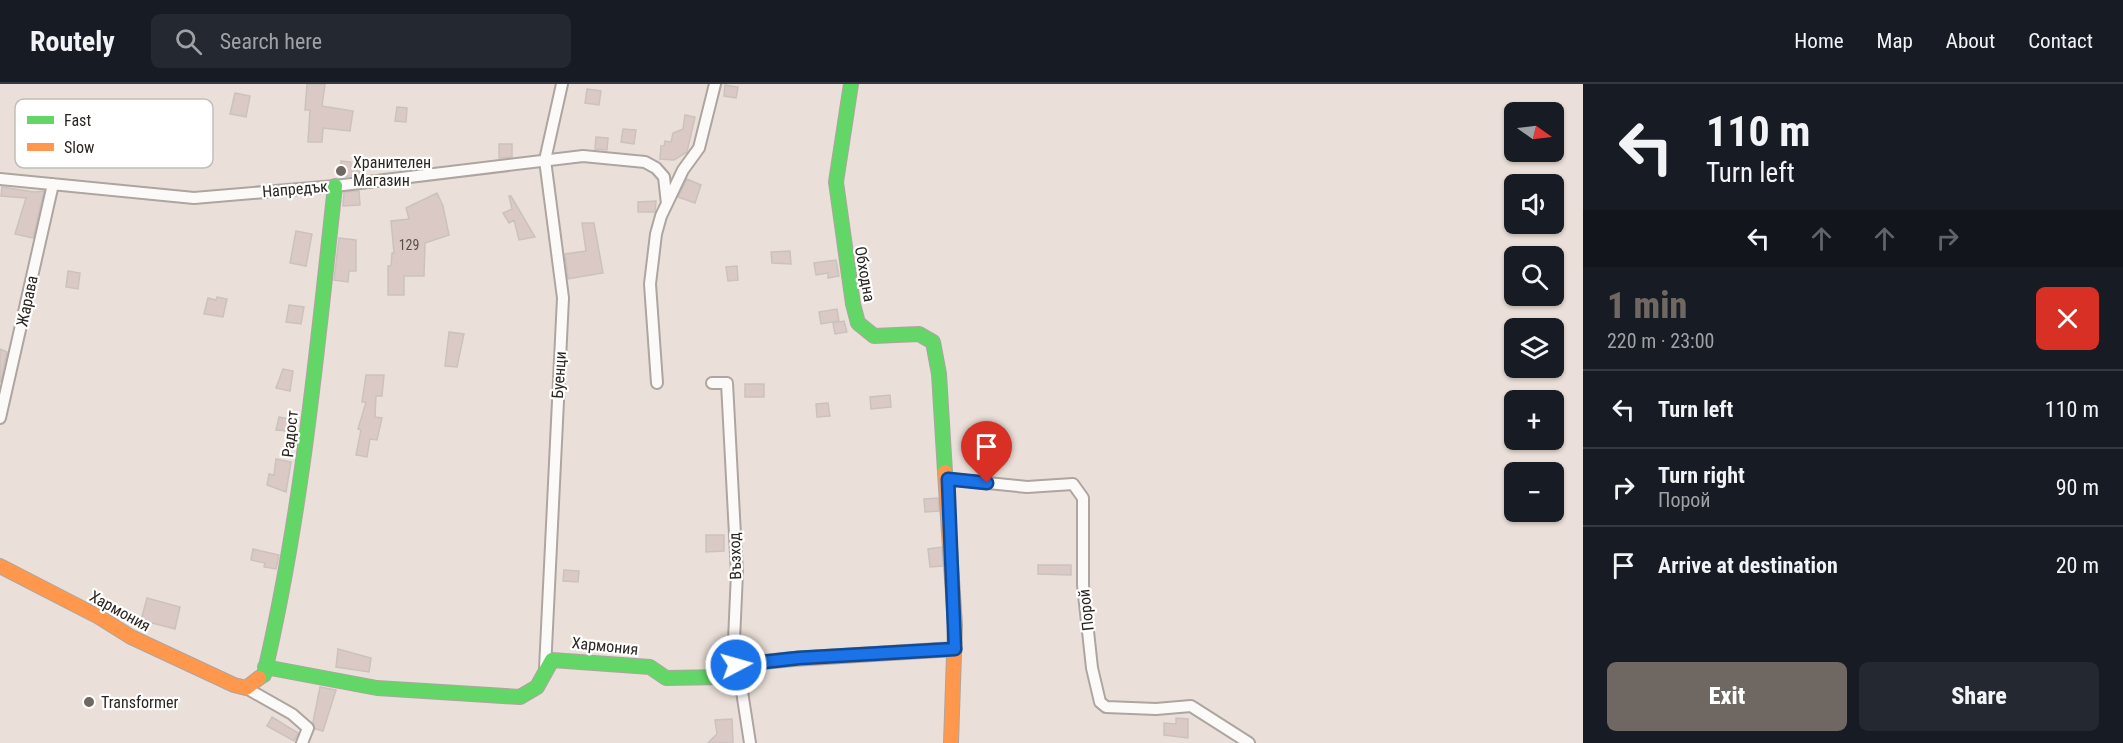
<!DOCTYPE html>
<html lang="en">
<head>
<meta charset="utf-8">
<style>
	:root { --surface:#171b24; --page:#242831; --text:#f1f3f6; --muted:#9ea1a6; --line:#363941; --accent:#6f6761 }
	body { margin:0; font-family:"Roboto Condensed",sans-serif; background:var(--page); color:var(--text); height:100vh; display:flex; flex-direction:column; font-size:22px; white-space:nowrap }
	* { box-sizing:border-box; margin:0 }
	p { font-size:20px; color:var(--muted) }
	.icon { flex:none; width:33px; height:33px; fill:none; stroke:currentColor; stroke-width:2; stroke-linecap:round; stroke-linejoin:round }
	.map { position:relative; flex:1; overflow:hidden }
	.panel { display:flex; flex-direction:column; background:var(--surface); width:540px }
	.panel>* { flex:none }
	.guide { background:#171b24; color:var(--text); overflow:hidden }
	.needle { width:39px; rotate:104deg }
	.tools { position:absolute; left:1504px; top:18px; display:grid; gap:12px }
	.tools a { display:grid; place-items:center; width:60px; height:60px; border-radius:9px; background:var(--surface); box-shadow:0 2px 4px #0004; font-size:30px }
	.pin { position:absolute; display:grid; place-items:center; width:51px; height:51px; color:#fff; margin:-62px -26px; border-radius:50% 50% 50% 0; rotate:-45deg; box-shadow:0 0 6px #0007 }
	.pin .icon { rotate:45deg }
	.me { position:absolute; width:66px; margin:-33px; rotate:84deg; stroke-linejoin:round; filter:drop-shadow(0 0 4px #0008) }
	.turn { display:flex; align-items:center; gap:21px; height:126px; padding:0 24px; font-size:27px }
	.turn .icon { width:78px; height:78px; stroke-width:2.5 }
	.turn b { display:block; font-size:42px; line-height:51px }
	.lanes { display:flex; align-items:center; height:57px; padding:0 24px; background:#0003; justify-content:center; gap:30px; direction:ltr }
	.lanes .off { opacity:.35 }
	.round { display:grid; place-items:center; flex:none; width:63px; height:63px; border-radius:9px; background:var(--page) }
	.headline { display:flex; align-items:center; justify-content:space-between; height:102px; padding:0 24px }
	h1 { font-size:36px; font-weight:800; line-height:45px; color:var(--accent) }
	.cta { display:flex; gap:12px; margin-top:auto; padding:12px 24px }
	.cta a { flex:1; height:69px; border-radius:9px; background:var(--accent); color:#fff; font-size:24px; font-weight:800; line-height:69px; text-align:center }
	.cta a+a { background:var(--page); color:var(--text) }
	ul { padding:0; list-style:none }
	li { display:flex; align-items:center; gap:18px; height:78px; padding:0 24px; border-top:2px solid var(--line) }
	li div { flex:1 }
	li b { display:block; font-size:22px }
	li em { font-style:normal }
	header { display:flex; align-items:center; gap:36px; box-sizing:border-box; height:84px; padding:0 30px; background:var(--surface); border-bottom:2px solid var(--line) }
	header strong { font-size:28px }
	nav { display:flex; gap:33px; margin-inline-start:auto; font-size:21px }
	.search { width:420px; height:54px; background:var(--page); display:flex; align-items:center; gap:15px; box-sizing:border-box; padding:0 21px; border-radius:9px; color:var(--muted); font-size:22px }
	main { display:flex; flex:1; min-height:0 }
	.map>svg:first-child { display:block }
</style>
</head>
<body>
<header>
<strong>Routely</strong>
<div class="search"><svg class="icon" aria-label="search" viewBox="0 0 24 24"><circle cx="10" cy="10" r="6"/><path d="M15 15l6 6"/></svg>Search here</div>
<nav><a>Home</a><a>Map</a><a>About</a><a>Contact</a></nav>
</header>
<main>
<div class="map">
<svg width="1583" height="659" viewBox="0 0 1583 659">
	<rect width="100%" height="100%" fill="#ebe0d9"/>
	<path fill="#dbc9c5" stroke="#cbc2be" stroke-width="1.5" d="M 307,0 L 325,0 L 322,22 L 353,27 L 350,47 L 323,44 L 322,58 L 308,58 L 310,26 L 305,26 Z
		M 725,1 L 738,3 L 736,14 L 724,12 Z
		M 587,5 L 601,7 L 599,21 L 585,19 Z
		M 235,9 L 250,12 L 246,33 L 230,30 Z
		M 397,23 L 407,24 L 406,38 L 395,37 Z
		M 685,31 L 695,33 L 687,68 L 674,76 L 660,75 L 661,62 L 664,62 L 665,57 L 671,58 L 673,49 L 683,45 Z
		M 623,45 L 636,46 L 634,60 L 621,58 Z
		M 596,53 L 608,54 L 607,66 L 595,65 Z
		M 499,60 L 512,60 L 512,73 L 499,74 Z
		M 341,77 L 351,78 L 351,83 L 360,83 L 360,91 L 340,93 Z
		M 687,95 L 701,101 L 695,119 L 678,113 Z
		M 2,103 L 34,108 L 44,107 L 33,154 L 15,150 L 26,114 L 1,112 Z
		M 359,107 L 360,121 L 343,122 L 344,108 Z
		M 437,109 L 443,122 L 449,151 L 425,159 L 424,192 L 404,192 L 404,211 L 388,211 L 388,182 L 391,182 L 392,169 L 394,169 L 391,137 L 409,135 L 406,124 Z
		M 509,112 L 511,112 L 535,153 L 519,156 L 514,136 L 509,139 L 503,129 L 512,125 Z
		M 656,117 L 655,128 L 638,128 L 638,118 Z
		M 582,139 L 594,139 L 603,189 L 568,195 L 565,170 L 586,167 Z
		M 296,147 L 312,150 L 306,182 L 290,179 Z
		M 339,154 L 356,156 L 356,187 L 349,187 L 348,198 L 334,196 Z
		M 790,167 L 791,180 L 772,179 L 771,168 Z
		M 836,176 L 839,192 L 828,194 L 828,189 L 816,191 L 814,179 Z
		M 737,182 L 738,196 L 728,197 L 726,183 Z
		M 68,187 L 80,189 L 78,205 L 66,203 Z
		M 217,213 L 227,215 L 223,233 L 204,230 L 208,214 L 216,216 Z
		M 289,221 L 304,223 L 301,240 L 286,238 Z
		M 837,225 L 839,237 L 821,240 L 819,228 Z
		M 844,237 L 847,248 L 835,250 L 833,239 Z
		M 449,248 L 464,250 L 457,283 L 445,282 Z
		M 0,265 L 7,268 L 1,298 L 0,298 Z
		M 283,285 L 293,287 L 290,307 L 276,304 Z
		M 366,291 L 384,291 L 382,312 L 376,312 L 375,333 L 382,334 L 377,356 L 370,355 L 367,373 L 356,371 L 361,346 L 358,345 L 366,318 L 362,318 L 363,311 Z
		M 745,300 L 764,300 L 764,313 L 745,313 Z
		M 890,311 L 891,323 L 871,325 L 870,313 Z
		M 828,319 L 830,332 L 817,333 L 816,320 Z
		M 279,333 L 289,335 L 287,347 L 276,346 Z
		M 276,375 L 291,378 L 286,408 L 267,401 L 269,390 L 274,391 Z
		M 938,414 L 939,427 L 925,428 L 924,415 Z
		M 706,451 L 724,451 L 724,467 L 706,468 Z
		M 942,463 L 943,482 L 930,483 L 928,465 Z
		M 253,465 L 279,471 L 276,485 L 264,483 L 265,479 L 251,476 Z
		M 1038,481 L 1071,481 L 1071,491 L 1038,490 Z
		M 564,486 L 579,487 L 578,498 L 563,497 Z
		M 147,514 L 180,523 L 175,545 L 141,536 Z
		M 338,565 L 371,574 L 369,588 L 336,583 Z
		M 320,603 L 336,606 L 323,647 L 315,645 L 313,638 Z
		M 272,633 L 298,649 L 294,657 L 267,642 Z
		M 1176,634 L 1188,635 L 1188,654 L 1164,651 L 1164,639 L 1176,640 Z
		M 732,635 L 733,659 L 708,659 L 717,650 L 715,636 Z"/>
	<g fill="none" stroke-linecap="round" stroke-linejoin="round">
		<defs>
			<path id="street" d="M 0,95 L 194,114 L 335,102 L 583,72 L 645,78 L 656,84 L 664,93 L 667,120
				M 657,299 L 650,200 L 656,150 L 661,132 L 683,86 L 699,64 L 715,0
				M 712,299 L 727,299 L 737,489 L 734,556 L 750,659
				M 0,334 L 53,100
				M 948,395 L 1027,403 L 1073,400 L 1083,414 L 1083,501 L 1092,584 L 1100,618 L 1106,623 L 1156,625 L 1191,622 L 1249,659
				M 545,585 L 563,214 L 545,76 L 562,0
				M 246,604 L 292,630 L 308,644 L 302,659"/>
			<path id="fast" d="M 851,0 L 836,98 L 853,220 L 858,239 L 874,252 L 919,250 L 933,258 L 939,290 L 945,388
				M 265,583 L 377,604 L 520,613 L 537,603 L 552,576 L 650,583 L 666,594 L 723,593 L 736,581 L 793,575
				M 259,594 L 264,591 C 302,430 317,266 335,102"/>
			<path id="slow" d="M 945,388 L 955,541 L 951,659
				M 0,482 L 99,533 L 131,553 L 234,601 L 246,604 L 259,594
				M 793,575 L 955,565"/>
		</defs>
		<use href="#street" stroke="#ada59f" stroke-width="14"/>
		<use href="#fast" stroke="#ada59f" stroke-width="16"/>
		<use href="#slow" stroke="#ada59f" stroke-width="16"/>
		<use href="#street" stroke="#fcfaf9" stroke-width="10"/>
		<use href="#fast" stroke="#63d668" stroke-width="14"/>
		<use href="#slow" stroke="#ff974d" stroke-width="14"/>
	</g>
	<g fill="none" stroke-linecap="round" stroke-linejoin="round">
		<defs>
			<path id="route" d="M 736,581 L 799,574 L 955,565 L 948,395 L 987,399"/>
		</defs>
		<use href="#route" stroke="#114b97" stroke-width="15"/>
		<use href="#route" stroke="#1a73e8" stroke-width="10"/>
	</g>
	<g fill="#6f6761" stroke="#fff" stroke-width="2">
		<circle cx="341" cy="87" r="6"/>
		<circle cx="89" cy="618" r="6"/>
	</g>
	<g text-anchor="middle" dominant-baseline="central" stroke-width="4.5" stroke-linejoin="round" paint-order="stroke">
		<g font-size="14" fill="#5a514c">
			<text x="409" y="161">129</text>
		</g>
		<g font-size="16" fill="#2c2621" stroke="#fff" text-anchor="start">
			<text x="353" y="78">Хранителен<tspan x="353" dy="18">Магазин</tspan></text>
			<text x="101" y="618">Transformer</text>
		</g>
		<g font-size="16" fill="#2c2621" stroke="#fff">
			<text transform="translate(295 105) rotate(-5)">Напредък</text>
			<text transform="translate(865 190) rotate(80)">Обходна</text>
			<text transform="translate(27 217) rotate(-78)">Жарава</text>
			<text transform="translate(559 291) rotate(-86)">Буенци</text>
			<text transform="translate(290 350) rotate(-84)">Радост</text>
			<text transform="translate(735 472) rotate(-92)">Възход</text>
			<text transform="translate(1086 526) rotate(-96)">Порой</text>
			<text transform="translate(120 527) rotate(29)">Хармония</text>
			<text transform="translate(605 562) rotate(6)">Хармония</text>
		</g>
	</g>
	<rect x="15" y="15" width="198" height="69" rx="9" fill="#fff" stroke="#c0bebc" stroke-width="1.5"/>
	<rect x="27" y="32" width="27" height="8" fill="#63d668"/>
	<rect x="27" y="59" width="27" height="8" fill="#ff974d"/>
	<g font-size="16" fill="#2c2621">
		<text x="64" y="42">Fast</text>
		<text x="64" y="69">Slow</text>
	</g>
</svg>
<div class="tools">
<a><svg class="needle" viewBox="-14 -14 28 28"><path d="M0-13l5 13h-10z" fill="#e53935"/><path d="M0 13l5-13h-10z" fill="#9ea1a6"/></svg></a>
<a><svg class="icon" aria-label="sound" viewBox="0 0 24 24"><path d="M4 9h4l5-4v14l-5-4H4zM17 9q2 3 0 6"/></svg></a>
<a><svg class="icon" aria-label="search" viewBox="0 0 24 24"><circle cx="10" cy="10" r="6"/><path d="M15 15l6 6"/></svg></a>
<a><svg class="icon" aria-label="layers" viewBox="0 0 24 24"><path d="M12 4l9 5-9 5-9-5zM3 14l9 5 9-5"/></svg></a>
<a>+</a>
<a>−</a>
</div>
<div class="pin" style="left:987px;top:399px;background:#d93025"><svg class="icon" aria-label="arrive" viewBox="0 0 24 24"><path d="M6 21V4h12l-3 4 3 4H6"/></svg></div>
<svg class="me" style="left:736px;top:581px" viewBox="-20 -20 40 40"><circle r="17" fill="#1a73e8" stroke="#fff" stroke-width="3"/><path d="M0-11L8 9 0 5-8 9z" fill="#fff"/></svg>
</div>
<section class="panel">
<div class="guide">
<div class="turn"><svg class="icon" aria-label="left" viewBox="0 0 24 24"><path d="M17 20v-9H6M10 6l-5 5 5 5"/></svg><div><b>110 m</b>Turn left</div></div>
<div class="lanes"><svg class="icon" aria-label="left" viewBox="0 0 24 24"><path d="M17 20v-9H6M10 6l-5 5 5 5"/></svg><svg class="icon off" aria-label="ahead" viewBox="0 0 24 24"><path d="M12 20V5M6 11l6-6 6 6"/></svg><svg class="icon off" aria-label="ahead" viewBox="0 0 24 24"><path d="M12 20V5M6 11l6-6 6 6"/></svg><svg class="icon off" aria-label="right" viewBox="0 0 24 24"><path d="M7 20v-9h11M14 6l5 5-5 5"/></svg></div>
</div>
<div class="headline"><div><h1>1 min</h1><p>220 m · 23:00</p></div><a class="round" style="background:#d93025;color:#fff"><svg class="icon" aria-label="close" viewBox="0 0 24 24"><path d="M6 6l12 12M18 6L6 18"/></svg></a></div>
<ul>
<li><svg class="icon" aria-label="left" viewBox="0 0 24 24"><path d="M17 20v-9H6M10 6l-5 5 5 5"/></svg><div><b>Turn left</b></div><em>110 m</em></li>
<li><svg class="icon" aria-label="right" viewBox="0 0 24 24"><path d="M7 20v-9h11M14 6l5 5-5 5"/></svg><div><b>Turn right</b><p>Порой</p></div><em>90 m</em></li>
<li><svg class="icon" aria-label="arrive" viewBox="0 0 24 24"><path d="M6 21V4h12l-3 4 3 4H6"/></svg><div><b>Arrive at destination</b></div><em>20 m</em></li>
</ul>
<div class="cta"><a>Exit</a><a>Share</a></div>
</section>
</main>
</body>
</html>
